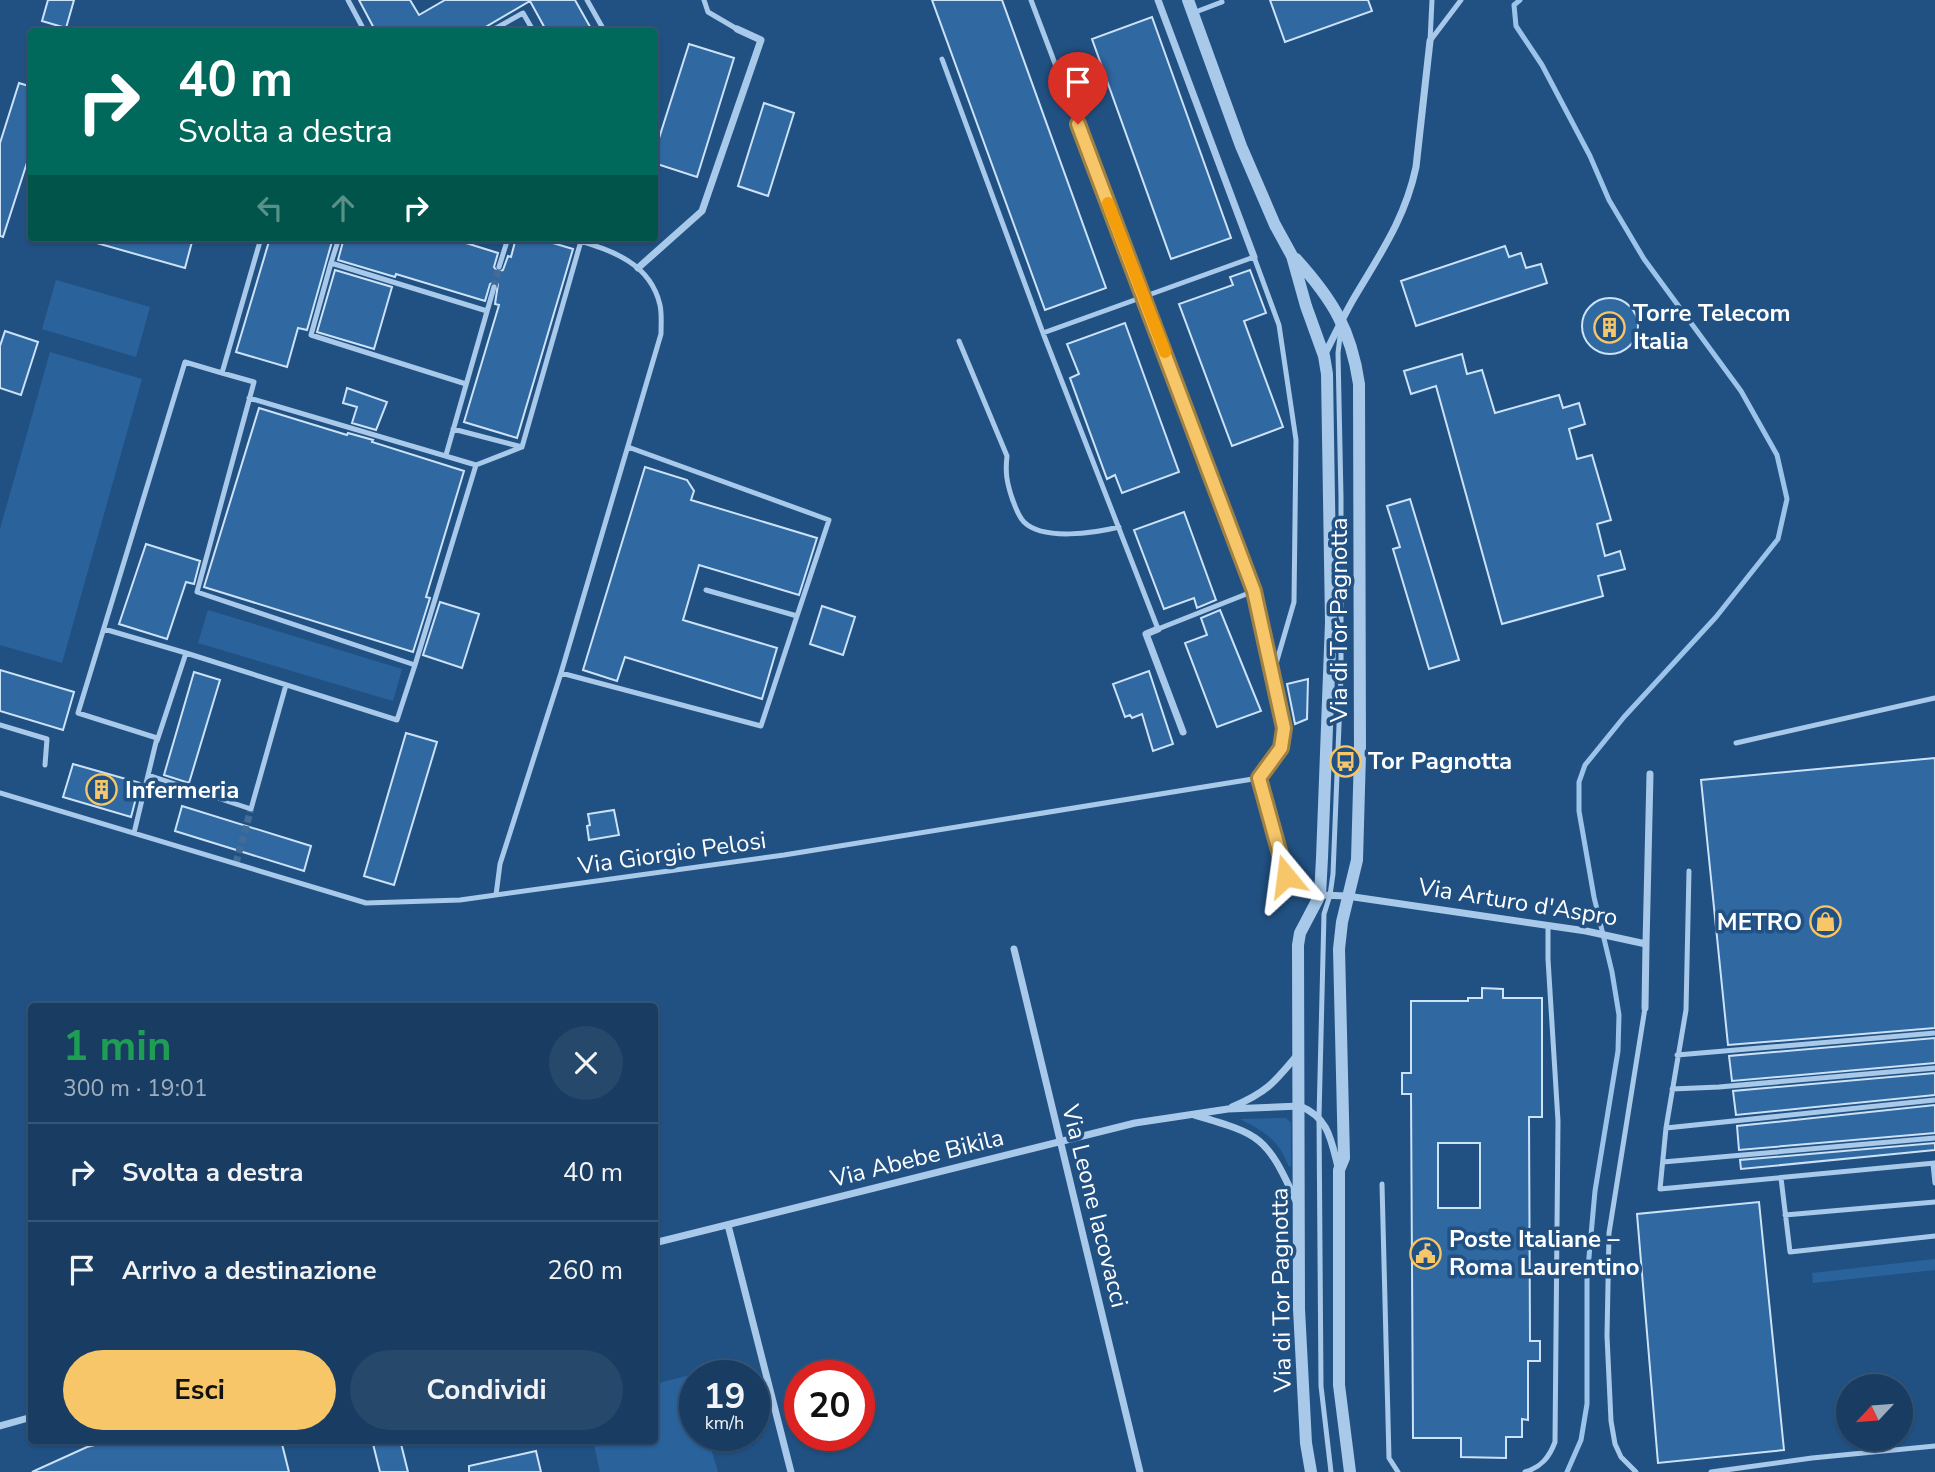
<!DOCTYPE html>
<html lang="it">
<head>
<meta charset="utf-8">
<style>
	:root { --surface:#193d62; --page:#26486b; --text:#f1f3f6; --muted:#9faebe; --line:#375677; --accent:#f6c669 }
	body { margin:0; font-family:"Nunito Sans",sans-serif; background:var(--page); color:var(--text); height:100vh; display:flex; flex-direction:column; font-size:26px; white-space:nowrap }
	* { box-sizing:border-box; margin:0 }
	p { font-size:23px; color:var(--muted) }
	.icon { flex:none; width:38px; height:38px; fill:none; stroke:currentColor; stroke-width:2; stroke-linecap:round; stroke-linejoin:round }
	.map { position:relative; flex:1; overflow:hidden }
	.drawer { position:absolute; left:28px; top:1003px; width:630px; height:441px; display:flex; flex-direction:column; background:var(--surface); border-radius:7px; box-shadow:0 2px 5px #0004,0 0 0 2px var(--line) }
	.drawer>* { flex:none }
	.guide { position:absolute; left:28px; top:28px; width:630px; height:214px; border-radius:7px; box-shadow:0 2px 5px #0004,0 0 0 2px var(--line); background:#00695c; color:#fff; overflow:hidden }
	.needle { width:46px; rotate:244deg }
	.buttons { position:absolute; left:1836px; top:1374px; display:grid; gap:14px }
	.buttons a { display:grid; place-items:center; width:77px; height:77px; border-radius:50%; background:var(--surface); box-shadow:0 2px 5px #0004,0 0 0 2px var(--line); font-size:35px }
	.speed { position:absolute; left:679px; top:1360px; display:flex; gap:14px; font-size:35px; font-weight:700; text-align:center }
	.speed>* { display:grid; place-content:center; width:91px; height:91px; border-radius:50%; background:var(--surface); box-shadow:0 2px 5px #0004,0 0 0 2px var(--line); line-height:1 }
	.speed small { font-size:18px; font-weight:400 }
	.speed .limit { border:10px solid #d22; background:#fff; color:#111 }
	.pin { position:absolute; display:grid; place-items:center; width:60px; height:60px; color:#fff; margin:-72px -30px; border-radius:50% 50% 50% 0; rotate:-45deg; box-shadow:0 0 7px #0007 }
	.pin .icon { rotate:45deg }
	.me { position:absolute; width:77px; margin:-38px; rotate:344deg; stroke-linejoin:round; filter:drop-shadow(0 0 5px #0008) }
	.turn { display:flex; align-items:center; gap:24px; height:147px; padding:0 35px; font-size:32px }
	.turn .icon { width:91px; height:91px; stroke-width:2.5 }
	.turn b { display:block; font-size:49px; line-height:60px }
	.lanes { display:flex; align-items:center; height:66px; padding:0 35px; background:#0003; justify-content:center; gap:35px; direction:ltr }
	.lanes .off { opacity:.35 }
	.round { display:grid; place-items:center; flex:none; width:74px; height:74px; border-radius:37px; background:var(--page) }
	.summary { display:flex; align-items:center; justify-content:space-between; height:119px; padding:0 35px }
	h1 { font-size:42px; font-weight:700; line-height:52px; color:#1e9e55 }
	.cta { display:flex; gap:14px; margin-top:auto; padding:14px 35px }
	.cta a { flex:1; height:80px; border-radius:42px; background:var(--accent); color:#111; font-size:28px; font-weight:700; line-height:80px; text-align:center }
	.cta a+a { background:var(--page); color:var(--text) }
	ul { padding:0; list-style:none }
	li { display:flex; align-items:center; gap:21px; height:98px; padding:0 35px; border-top:2px solid var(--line) }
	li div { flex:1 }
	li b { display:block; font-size:26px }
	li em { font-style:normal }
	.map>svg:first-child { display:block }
</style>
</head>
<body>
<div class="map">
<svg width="1935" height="1472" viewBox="0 0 1935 1472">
	<rect width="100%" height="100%" fill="#215183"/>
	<path fill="#2a639c" d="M 56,280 L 150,307 L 136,357 L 42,329 Z
		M 50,352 L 142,379 L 62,663 L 0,645 L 0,529 Z
		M 208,610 L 402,669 L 393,701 L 198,643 Z
		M 1286,1118 L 1291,1123 L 1291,1166 L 1289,1167 C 1278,1139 1265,1132 1240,1119 Z
		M 1935,1259 L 1935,1270 L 1813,1283 L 1812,1273 Z
		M 690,1375 L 695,1390 L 695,1435 L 707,1435 L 718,1472 L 600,1472 L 593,1440 L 654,1440 L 655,1384 Z"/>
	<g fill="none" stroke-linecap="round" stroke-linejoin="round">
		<path stroke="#9cc4ea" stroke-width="5" d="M 1520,0 L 1514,5 L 1516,26 L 1542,65 L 1590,156 L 1609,200 L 1644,259 L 1741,391 L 1777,455 L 1787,499 L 1778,539 L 1716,617 L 1624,717 L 1585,765 L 1579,782 L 1579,811 L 1594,897 L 1612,972 L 1619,1015 L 1618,1051 L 1595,1191 L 1587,1279 L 1587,1404 L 1581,1440 L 1567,1472"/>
	</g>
	<path fill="#3068a1" stroke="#cce2f7" stroke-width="2" fill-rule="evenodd" d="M 48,0 L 74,0 L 66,28 L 42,21 Z
		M 359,0 L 410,0 L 419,15 L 445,0 L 575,0 L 593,32 L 547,32 L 530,1 L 477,32 L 376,32 Z
		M 932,0 L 1002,0 L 1106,288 L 1045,310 Z
		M 1270,0 L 1368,0 L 1372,11 L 1285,42 Z
		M 1152,17 L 1231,238 L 1171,259 L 1092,39 Z
		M 689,44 L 734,58 L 697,177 L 654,163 L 654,154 Z
		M 19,83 L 32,87 L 32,147 L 3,237 L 0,236 L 0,143 Z
		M 764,103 L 794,113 L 768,196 L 738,186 Z
		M 93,238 L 193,238 L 185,268 L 93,242 Z
		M 270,238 L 333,238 L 307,330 L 298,328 L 287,367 L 236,352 Z
		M 344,238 L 450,238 L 498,253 L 494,267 L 498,272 L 503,270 L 508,256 L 511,257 L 516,238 L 536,238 L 573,249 L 517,438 L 464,422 L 499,305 L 495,304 L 498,284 L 495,282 L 490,284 L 485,301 L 396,274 L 395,277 L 338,260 Z
		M 1505,246 L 1509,257 L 1521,253 L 1526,268 L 1541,264 L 1547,283 L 1416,326 L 1401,281 Z
		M 335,270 L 392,287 L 374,349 L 317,332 Z
		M 1250,270 L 1266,313 L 1244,321 L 1283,427 L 1232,446 L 1179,304 L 1233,285 L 1230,277 Z
		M1582 326a28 28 0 1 1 56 0a28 28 0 1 1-56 0Z
		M 1125,323 L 1179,472 L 1122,493 L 1115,475 L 1107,479 L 1070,378 L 1079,374 L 1067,344 Z
		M 5,331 L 38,342 L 21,395 L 0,388 L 0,346 Z
		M 1462,354 L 1467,374 L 1482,370 L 1495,413 L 1559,395 L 1563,408 L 1579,403 L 1585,424 L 1569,429 L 1577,459 L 1592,455 L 1611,520 L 1597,524 L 1605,556 L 1620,551 L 1625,569 L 1598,576 L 1603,596 L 1502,624 L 1436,386 L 1411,394 L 1404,371 Z
		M 347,388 L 387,402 L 376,430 L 352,423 L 357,407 L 343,403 Z
		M 259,408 L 347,435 L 348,433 L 373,440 L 372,442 L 464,471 L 426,597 L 430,598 L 413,652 L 204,587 Z
		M 645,467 L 687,480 L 694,491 L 691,500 L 817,538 L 799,595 L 699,565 L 683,620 L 777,648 L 762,699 L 625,657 L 617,681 L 583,670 Z
		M 1410,499 L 1459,660 L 1429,669 L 1393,549 L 1400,547 L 1387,506 Z
		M 1184,512 L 1216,600 L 1197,608 L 1194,598 L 1164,609 L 1134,530 Z
		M 146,544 L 200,561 L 194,584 L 186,582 L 167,639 L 119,624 Z
		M 440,602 L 479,614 L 462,668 L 423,655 Z
		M 822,606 L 855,617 L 843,655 L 810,644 Z
		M 1220,610 L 1261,711 L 1217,727 L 1185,643 L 1207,635 L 1201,618 Z
		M 0,670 L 74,692 L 63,730 L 0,711 Z
		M 1149,671 L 1173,744 L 1153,751 L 1142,714 L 1132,718 L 1130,715 L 1125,717 L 1113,684 Z
		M 194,672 L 220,680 L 189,783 L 164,775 Z
		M 1308,679 L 1307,719 L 1295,724 L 1287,684 Z
		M 406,733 L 437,742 L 394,885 L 364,876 Z
		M 1935,758 L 1935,1028 L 1728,1045 L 1701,780 Z
		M 73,764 L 140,783 L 131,817 L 63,797 Z
		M 182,806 L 311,846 L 304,871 L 175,831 Z
		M 614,810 L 619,835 L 589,840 L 587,826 L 590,825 L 588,814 Z
		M 1482,988 L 1503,989 L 1503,998 L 1542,998 L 1542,1117 L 1529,1117 L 1530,1341 L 1540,1341 L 1540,1361 L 1528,1361 L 1528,1420 L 1522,1419 L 1522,1437 L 1506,1437 L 1506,1458 L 1461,1457 L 1461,1438 L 1413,1438 L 1411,1094 L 1402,1094 L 1402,1073 L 1411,1073 L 1411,1001 L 1468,1001 L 1468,998 L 1482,998 ZM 1438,1143 L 1480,1143 L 1480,1208 L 1438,1208 Z
		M 1935,1038 L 1935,1063 L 1732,1081 L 1729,1056 Z
		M 1935,1073 L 1935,1095 L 1736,1115 L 1733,1091 Z
		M 1935,1105 L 1935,1133 L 1739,1150 L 1737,1126 Z
		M 1935,1143 L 1935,1150 L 1741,1169 L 1740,1160 Z
		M 1759,1202 L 1784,1450 L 1658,1463 L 1637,1214 Z
		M 114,1440 L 281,1440 L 289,1472 L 32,1472 L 87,1447 Z
		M 372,1440 L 400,1440 L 408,1472 L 380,1472 Z
		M 536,1451 L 541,1472 L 469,1472 L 469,1466 Z"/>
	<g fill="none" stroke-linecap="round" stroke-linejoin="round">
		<path stroke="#426b96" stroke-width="7" stroke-dasharray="7 3.5" stroke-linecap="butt" d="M 494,287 L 499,267
			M 236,863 L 251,809"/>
		<path stroke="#a8c9e9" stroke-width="5" d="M 348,0 L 365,32
			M 587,0 L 605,32
			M 704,0 L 708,12 L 737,29
			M 1031,0 L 1254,591 L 1284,728 L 1281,748 L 1259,778
			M 1193,13 L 1222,2
			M 489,32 L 523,13 L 534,32
			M 1430,41 L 1461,0
			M 1430,41 L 1432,0
			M 942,59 L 1043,333 L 1254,257 L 1279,325 L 1296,440 L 1294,602 L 1273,674
			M 339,238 L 331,263 L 487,311
			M 331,263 L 311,335 L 466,384
			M 499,267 L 508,238
			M 1043,333 L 1158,629 L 1254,591
			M 959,341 L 1007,456 C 1005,473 1007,483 1012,498 C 1015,506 1018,516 1024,522 C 1043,541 1095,533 1119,527
			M 249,398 L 476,465 L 415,665
			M 453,429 L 522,447
			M 628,447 L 829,520 L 797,616
			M 446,455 L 494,287
			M 476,465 L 522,447 L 581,241
			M 104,629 L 186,653 L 157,741
			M 186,653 L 397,720 L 415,665 L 197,592 L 254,382 L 222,373
			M 561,673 L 761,726 L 797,616 L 706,590
			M 0,725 L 47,739 L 45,765
			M 1736,743 L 1935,698
			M 148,775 L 251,809 L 286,685
			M 0,793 L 366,903 L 460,900 L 784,855 L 1259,778 L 1286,876
			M 134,833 L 157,738 L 78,713 L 185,362 L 222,373 L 261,238
			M 1689,871 L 1686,1010 L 1666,1128 L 1660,1189 L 1935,1163
			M 496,895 L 500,864 L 561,673 L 661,334 C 661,325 662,314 660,305 C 650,261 609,250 571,238
			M 1677,1055 L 1935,1033
			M 1672,1089 L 1719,1087 L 1935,1068
			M 1666,1128 L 1935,1100
			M 1663,1162 L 1935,1138
			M 1933,1164 L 1935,1183
			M 1781,1178 L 1790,1252 L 1935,1236
			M 1382,1184 L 1389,1458 L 1398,1472
			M 1785,1215 L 1935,1202
			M 1331,1472 L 1321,1386 L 1319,1117 L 1324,914 L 1330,895 L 1333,874 L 1341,676 L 1341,497 L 1338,353 L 1341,328
			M 1525,1472 C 1541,1467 1549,1458 1555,1442 L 1558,1121 L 1548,959 L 1548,926
			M 1636,1472 L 1621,1457 L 1615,1444 L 1611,1421 L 1607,1336 L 1609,1233 L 1645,1008
			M 1711,1472 L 1812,1458 L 1935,1446"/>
		<path stroke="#a8c9e9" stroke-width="7" d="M 1158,0 L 1254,257
			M 638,268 L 702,211 L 761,40 L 737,29
			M 1324,356 C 1334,336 1343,317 1354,298 C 1380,254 1405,219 1416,167 L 1430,41
			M 1158,629 L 1146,634 L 1183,732
			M 1320,895 L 1347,896 L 1586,931 L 1646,944 L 1645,1008
			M 1646,944 L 1650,774
			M 1014,949 L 1140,1472
			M 1232,1107 C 1267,1092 1274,1083 1298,1054
			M 1194,1115 C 1262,1135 1266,1136 1296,1201
			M 728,1225 L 791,1472
			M 654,1243 L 1135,1123 L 1228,1109 L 1300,1106 C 1329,1118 1331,1140 1338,1167
			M 0,1426 L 32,1417"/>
		<path stroke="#a8c9e9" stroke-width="12" d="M 1188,0 L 1241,146 L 1275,225 L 1292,256 L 1306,306 L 1324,356 L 1327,374 L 1331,622 L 1322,858 L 1320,895 L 1300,933 L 1298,945 L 1299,1309 L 1306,1443 L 1311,1472
			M 1296,259 C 1332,299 1351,329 1359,384 L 1360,754 L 1357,860 L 1342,922 L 1339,949 L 1344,1158 L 1339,1170 L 1339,1385 L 1350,1472"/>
	</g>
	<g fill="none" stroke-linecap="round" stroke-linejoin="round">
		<defs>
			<path id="route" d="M 1078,124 L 1254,591 L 1284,728 L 1281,748 L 1259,778 L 1286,876"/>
		</defs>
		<use href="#route" stroke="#a08144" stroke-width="18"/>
		<use href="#route" stroke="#f6c669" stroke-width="12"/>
		<path stroke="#f59e0b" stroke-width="12" d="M 1108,203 L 1165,352"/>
	</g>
	<defs>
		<symbol id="building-ring" viewBox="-11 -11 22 22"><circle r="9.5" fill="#215183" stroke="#f6c669" stroke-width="1.5"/><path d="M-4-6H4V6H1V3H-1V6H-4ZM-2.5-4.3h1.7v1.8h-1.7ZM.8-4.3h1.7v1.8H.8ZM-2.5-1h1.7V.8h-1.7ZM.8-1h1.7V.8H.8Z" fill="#f6c669"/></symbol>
		<symbol id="bus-ring" viewBox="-11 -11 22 22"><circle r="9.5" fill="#215183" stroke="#f6c669" stroke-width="1.5"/><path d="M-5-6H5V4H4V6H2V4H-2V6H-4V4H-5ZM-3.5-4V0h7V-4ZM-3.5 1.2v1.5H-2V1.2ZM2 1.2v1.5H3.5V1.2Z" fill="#f6c669"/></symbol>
		<symbol id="shop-ring" viewBox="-11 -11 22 22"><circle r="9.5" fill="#215183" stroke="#f6c669" stroke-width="1.5"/><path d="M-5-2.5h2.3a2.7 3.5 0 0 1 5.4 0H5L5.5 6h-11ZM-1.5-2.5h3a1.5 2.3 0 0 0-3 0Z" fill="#f6c669"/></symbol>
		<symbol id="civic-ring" viewBox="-11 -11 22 22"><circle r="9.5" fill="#215183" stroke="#f6c669" stroke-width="1.5"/><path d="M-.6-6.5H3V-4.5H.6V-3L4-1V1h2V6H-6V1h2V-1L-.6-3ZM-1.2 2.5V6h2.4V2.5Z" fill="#f6c669"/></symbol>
	</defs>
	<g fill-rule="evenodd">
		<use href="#building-ring" x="1592" y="310" width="35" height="35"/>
		<use href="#bus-ring" x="1328" y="744" width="35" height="35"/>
		<use href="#building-ring" x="84" y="772" width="35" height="35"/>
		<use href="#shop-ring" x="1808" y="904" width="35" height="35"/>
		<use href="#civic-ring" x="1408" y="1236" width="35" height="35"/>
	</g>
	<g text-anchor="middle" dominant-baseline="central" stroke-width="7" stroke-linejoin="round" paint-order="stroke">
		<g font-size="24" font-weight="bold" fill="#fff" stroke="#215183" text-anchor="start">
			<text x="1633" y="313">Torre Telecom<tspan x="1633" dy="28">Italia</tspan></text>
			<text x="1368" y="761">Tor Pagnotta</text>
			<text x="125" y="790">Infermeria</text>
			<text x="1802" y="922" text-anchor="end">METRO</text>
			<text x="1449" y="1239">Poste Italiane –<tspan x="1449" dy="28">Roma Laurentino</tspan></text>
		</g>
		<g font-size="24" fill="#fff" stroke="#215183">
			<text transform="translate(1339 620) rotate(-90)">Via di Tor Pagnotta</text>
			<text transform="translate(672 853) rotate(-8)">Via Giorgio Pelosi</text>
			<text transform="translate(1518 902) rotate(9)">Via Arturo d'Aspro</text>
			<text transform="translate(917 1158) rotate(-14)">Via Abebe Bikila</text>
			<text transform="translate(1095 1206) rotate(76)">Via Leone Iacovacci</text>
			<text transform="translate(1281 1290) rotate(-91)">Via di Tor Pagnotta</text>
		</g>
	</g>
</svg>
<div class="buttons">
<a><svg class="needle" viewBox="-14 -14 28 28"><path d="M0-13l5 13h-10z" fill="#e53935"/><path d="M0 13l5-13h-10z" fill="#9faebe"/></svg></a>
</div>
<div class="speed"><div>19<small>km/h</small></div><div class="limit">20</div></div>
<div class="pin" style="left:1078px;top:124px;background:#d93025"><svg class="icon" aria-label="arrive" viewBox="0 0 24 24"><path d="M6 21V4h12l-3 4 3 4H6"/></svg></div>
<svg class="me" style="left:1286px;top:876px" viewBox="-20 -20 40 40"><path d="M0-17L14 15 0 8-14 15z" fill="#f6c669" stroke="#fff" stroke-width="4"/></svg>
<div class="guide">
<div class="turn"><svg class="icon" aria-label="right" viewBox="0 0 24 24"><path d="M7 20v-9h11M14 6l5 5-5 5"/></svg><div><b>40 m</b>Svolta a destra</div></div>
<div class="lanes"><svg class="icon off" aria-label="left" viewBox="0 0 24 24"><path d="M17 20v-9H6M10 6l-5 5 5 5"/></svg><svg class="icon off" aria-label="ahead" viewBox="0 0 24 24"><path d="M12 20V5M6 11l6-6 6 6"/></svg><svg class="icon" aria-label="right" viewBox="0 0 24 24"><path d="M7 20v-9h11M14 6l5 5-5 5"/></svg></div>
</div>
<section class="drawer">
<div class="summary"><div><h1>1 min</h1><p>300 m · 19:01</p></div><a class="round"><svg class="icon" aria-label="close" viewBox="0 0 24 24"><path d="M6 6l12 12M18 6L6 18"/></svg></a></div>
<ul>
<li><svg class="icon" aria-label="right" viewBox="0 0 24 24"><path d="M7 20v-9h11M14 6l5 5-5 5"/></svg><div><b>Svolta a destra</b></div><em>40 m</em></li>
<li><svg class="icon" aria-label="arrive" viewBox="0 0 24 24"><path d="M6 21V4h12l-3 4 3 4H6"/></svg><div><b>Arrivo a destinazione</b></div><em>260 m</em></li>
</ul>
<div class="cta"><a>Esci</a><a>Condividi</a></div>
</section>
</div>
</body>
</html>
